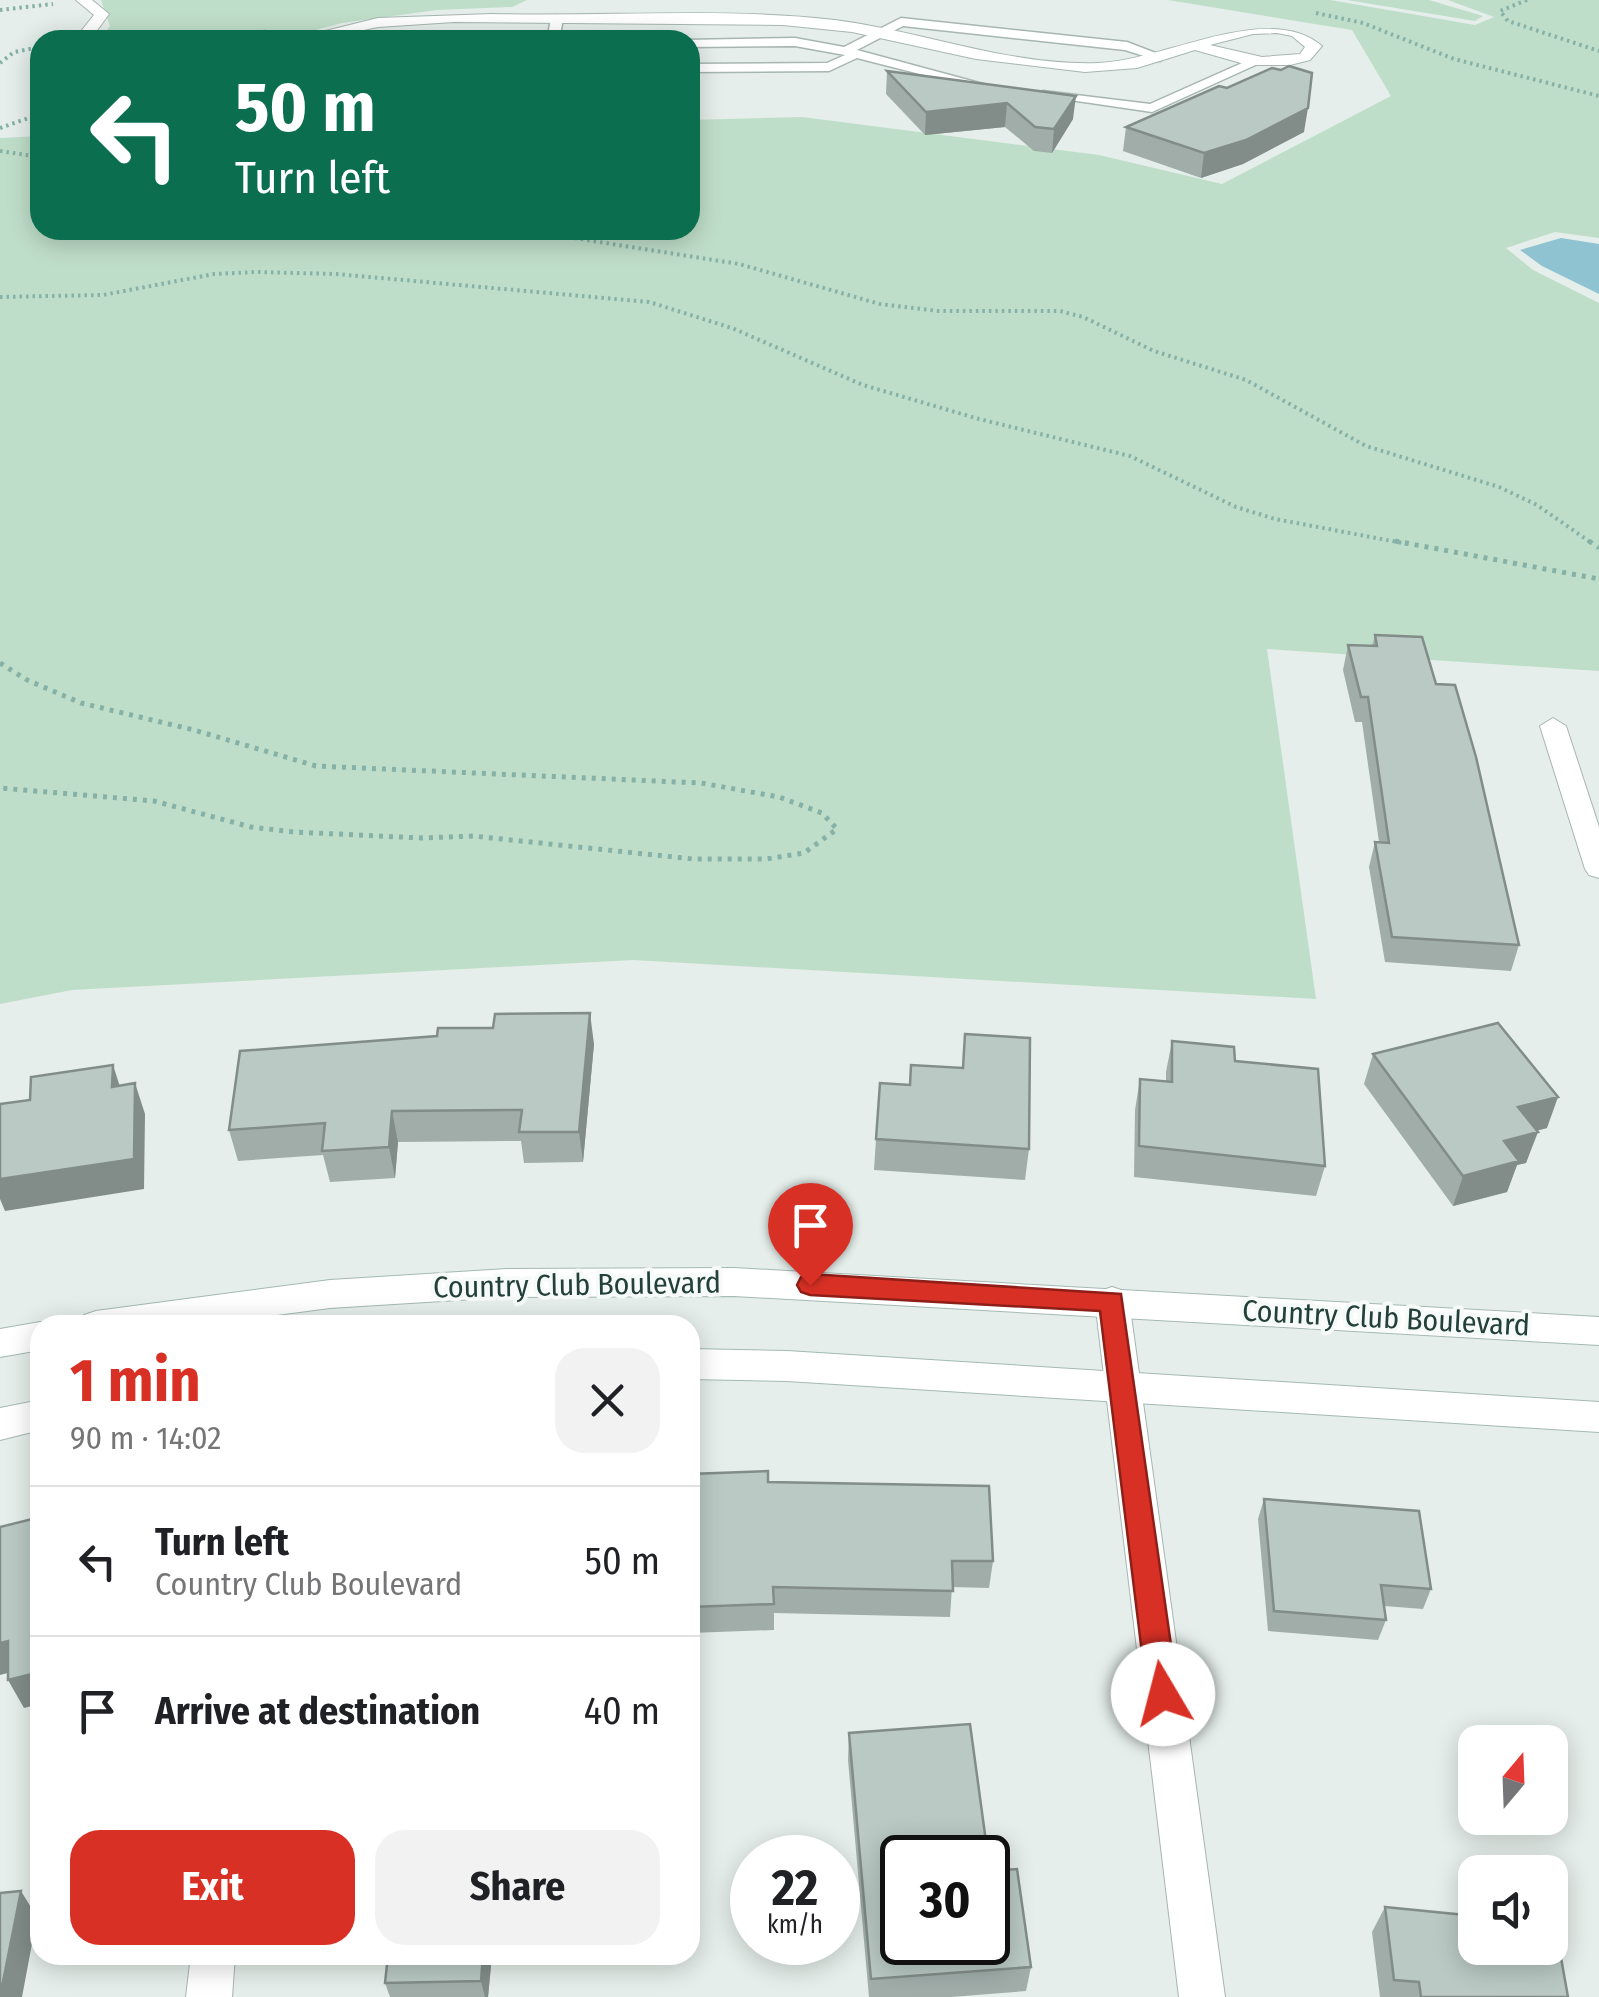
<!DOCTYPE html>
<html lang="en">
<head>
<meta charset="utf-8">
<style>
	:root { --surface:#fff; --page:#f2f2f2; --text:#202124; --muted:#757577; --line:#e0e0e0; --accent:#d93025 }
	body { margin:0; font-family:"Fira Sans Condensed",sans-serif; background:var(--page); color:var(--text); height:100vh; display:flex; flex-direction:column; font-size:38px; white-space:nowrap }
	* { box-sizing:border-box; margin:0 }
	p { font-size:32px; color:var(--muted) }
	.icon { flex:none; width:55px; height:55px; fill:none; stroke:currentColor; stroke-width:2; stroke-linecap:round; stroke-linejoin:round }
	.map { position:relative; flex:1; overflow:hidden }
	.drawer { position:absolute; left:30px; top:1315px; width:670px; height:650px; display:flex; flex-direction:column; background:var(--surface); border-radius:30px; box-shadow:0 5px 25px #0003 }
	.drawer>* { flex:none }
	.hud { position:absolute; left:30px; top:30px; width:670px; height:210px; border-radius:30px; box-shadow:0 5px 25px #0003; background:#0b6e4f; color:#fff; overflow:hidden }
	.needle { width:65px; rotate:19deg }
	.buttons { position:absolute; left:1458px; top:1725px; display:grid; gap:20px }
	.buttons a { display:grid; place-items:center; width:110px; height:110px; border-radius:20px; background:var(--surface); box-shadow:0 5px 25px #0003; font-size:50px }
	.speed { position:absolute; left:730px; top:1835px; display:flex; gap:20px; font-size:50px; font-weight:700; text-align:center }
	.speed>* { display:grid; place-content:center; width:130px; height:130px; border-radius:50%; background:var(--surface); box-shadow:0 5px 25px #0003; line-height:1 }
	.speed small { font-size:25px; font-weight:400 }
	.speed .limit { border:5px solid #111; border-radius:15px; background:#fff; color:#111 }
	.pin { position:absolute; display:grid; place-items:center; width:85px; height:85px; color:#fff; margin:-102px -42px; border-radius:50% 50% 50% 0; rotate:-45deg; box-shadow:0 0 10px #0007 }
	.pin .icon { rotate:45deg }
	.me { position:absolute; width:110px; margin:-55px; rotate:352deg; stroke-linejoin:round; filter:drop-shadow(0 0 8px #0008) }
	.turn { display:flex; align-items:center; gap:35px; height:210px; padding:0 40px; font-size:45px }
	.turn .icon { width:130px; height:130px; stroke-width:2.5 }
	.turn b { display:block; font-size:70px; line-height:85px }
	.round { display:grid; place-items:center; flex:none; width:105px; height:105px; border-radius:30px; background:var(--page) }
	.summary { display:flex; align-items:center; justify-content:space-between; height:170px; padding:0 40px }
	h1 { font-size:60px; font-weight:700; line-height:75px; color:var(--accent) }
	.action { display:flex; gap:20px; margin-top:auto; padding:20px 40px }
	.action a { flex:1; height:115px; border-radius:30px; background:var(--accent); color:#fff; font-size:40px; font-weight:700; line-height:115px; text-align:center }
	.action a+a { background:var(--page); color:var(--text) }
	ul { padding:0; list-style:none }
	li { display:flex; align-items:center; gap:30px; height:150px; padding:0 40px; border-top:2px solid var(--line) }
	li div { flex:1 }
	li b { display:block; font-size:38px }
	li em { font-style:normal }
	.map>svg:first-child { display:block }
</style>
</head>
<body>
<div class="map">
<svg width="1599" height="1997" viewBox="0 0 1599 1997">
	<rect width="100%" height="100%" fill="#e5eeea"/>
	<path fill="#bfdec9" d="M 101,0 L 527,0 L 512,7 L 437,10 L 342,23 L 278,40 L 99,40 L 110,26 Z
		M 1168,0 L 1330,0 L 1475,25 L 1494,17 L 1448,0 L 1599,0 L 1599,238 L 1555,232 L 1506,248 L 1533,270 L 1599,303 L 1599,671 L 1267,649 L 1316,999 L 633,960 L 72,990 L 0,1004 L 0,138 L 40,136 L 40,230 L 690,230 L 690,120 L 802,117 L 1099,155 L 1222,184 L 1391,96 L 1352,30 Z
		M 1347,0 L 1429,0 L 1483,16 L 1475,21 Z"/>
	<path fill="#8fc3d1" d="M 1561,238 L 1599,244 L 1599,294 L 1542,266 L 1520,250 Z"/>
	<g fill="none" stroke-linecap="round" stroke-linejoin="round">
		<defs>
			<path id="lane" d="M 557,15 L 563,19 L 559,40 L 547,40 L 551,19 Z
				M 901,18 L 1127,42 L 1166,57 L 1160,61 L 1125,50 L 903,26 L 857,50 L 983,84 L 983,90 L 857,58 L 829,71 L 690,72 L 690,64 L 827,63 L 845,55 L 795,46 L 690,47 L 687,40 L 795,38 L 844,47 Z
				M 1251,59 L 1262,62 L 1152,112 L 1036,95 L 1043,91 L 1150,104 Z"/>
			<path id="street" d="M 76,0 L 92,0 L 109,14 L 90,40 L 74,40 L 94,15 Z
				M 492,14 C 605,17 724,7 835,20 C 923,31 1008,66 1098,63 C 1164,61 1269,0 1322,46 L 1310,60 L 1290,65 L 1248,65 L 1195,50 L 1137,68 L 1085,72 L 976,59 L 852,32 L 783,25 L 454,22 L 378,27 L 315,40 L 289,40 L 378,18 ZM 1277,33 L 1292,36 L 1305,47 L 1300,54 L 1262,57 L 1210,45 L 1253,34 Z
				M 1553,718 L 1566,726 L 1599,827 L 1599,878 L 1589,875 L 1585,869 L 1540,726 Z
				M 1112,1287 L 1124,1291 L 1129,1301 L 1225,1997 L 1179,1997 L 1095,1301 L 1100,1291 Z
				M 191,1955 L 235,1955 L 232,1997 L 186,1997 Z"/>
			<path id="secondary" d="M 734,1268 L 1599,1317 L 1599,1345 L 734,1296 L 507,1297 L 330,1308 L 202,1325 L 78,1325 L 84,1315 L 96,1311 L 330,1280 L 507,1269 Z
				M 40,1322 L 50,1325 L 40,1325 L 40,1350 L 0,1357 L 0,1329 Z
				M 690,1349 L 787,1351 L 1599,1402 L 1599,1432 L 787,1381 L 690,1379 Z
				M 40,1400 L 40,1430 L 0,1440 L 0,1408 Z"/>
		</defs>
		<use href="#lane" stroke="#a7b6b2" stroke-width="3"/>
		<use href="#street" stroke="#a7b6b2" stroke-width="2"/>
		<use href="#secondary" stroke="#a4b9b3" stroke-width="2"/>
		<path stroke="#86b1a6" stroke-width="4" stroke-dasharray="2.5 4" stroke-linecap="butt" d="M 1527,0 L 1500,11 L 1508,21 L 1599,51
			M 0,10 L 53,4
			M 1316,13 L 1363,23 L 1454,59 L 1599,96
			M 225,40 L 268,31
			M 0,63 L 14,52 L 40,47
			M 33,103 L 40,104
			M 0,128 L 40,114
			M 0,151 L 40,157
			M 523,230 L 739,264 L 880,304 L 938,311 L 1060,311 L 1083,317 L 1154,351 L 1246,380 L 1366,446 L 1499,487 L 1537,505 L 1593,544
			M 0,297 L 103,295 L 214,274 L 256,272 L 336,274 L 649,302 L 732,328 L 863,385 L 979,419 L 1130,456 L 1236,507 L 1275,519 L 1408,544"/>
		<path stroke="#86b1a6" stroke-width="5" stroke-dasharray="4 6" stroke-linecap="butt" d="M 1395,541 L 1599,579
			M 1589,541 L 1599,548
			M 0,663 L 27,680 L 81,703 L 194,730 L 316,766 L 701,783 L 779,797 L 822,813 L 837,829 L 804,853 L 766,859 L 693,859 L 473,836 L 422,838 L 294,832 L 251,827 L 154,801 L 0,788"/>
		<use href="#lane" fill="#fff" fill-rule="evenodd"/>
		<use href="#street" fill="#fff" fill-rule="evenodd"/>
		<use href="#secondary" fill="#fff" fill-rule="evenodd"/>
	</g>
	<path fill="#a0ada9" d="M 887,71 L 1073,119 L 1052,153 L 1034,151 L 1005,127 L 925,135 L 886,94 Z
		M 1126,127 L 1304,132 L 1243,164 L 1201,178 L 1123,151 Z
		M 1375,635 L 1436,684 L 1519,945 L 1511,971 L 1385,962 L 1369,867 L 1375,842 L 1379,842 L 1362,722 L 1355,722 L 1343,670 L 1348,645 L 1372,646 Z
		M 1172,1041 L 1235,1061 L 1325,1166 L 1316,1196 L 1134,1177 L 1135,1110 L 1140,1079 L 1166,1081 L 1166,1072 Z
		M 594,1044 L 583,1162 L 524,1163 L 521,1141 L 398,1142 L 395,1178 L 330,1182 L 323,1155 L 238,1161 L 229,1130 Z
		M 1373,1054 L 1547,1128 L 1536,1131 L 1526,1163 L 1517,1165 L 1507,1192 L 1453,1206 L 1364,1084 Z
		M 876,1139 L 1029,1149 L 1025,1180 L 874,1170 Z
		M 690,1474 L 768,1482 L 993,1561 L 989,1588 L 952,1587 L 950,1617 L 774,1613 L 774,1630 L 690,1633 Z
		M 1264,1499 L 1431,1589 L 1423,1609 L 1384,1606 L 1386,1620 L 1378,1640 L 1268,1631 L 1258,1519 Z
		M 849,1733 L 990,1871 L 1031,1967 L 1026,1991 L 951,1997 L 869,1997 L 848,1760 Z
		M 1385,1907 L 1568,1997 L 1380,1997 L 1372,1932 Z
		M 492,1955 L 488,1997 L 390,1997 L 385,1983 Z"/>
	<path fill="#828d89" d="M 1076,96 L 1073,119 L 1052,153 L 1054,129 Z
		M 1007,103 L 1005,127 L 925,135 L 926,112 Z
		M 1308,108 L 1304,132 L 1243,164 L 1201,178 L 1204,153 Z
		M 590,1013 L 594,1044 L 583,1162 L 579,1132 Z
		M 113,1065 L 123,1096 L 112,1087 Z
		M 135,1083 L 145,1114 L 144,1189 L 5,1211 L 0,1199 L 0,1179 Z
		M 1558,1097 L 1547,1128 L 1507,1138 L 1518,1107 Z
		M 392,1111 L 398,1142 L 395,1178 L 389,1147 Z
		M 1538,1132 L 1526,1163 L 1517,1165 L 1507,1192 L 1453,1206 L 1463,1176 L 1504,1141 Z
		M 8,1641 L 23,1669 L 0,1675 L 0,1643 Z
		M 40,1672 L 40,1704 L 24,1708 L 8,1680 Z
		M 21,1891 L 37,1917 L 22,1997 L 0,1997 Z
		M 483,1955 L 492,1955 L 488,1997 L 485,1997 L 481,1981 Z"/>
	<path fill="#bac9c4" stroke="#828d89" stroke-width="2.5" fill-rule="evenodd" d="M 1289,66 L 1312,73 L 1308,108 L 1246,140 L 1204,153 L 1126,127 L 1219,86 L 1227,88 L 1272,68 L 1281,70 Z
		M 887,71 L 1076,96 L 1054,129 L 1035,127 L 1007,103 L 926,112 Z
		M 1375,635 L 1422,637 L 1436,684 L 1455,685 L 1476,757 L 1519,945 L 1392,937 L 1375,842 L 1389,843 L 1368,697 L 1361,697 L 1348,645 L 1377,646 Z
		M 590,1013 L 579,1132 L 519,1132 L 522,1110 L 392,1111 L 389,1147 L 322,1151 L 325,1123 L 229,1130 L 240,1051 L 437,1036 L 438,1028 L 493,1028 L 495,1014 Z
		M 1498,1023 L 1558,1097 L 1518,1107 L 1538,1132 L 1504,1141 L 1519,1161 L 1463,1176 L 1373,1054 Z
		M 965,1034 L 1030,1038 L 1029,1149 L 876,1139 L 880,1083 L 910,1085 L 911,1065 L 963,1068 Z
		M 1172,1041 L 1234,1047 L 1235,1061 L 1318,1069 L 1325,1166 L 1139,1146 L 1140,1079 L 1172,1082 Z
		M 113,1065 L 112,1087 L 135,1083 L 134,1159 L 0,1179 L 0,1104 L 30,1100 L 31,1077 Z
		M 768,1471 L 768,1482 L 989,1486 L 993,1561 L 952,1561 L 953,1591 L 773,1587 L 774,1604 L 690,1607 L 690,1474 Z
		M 1264,1499 L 1419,1511 L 1431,1589 L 1381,1585 L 1386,1620 L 1274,1611 Z
		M 40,1517 L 40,1672 L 8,1680 L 8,1641 L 0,1643 L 0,1527 Z
		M 970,1724 L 990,1871 L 1017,1869 L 1031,1967 L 871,1979 L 849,1733 ZM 902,1858 L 988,1858 L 988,1942 L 902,1942 Z
		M 21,1891 L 0,1997 L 0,1893 Z
		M 1385,1907 L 1475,1916 L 1475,1948 L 1550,1948 L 1550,1923 L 1555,1924 L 1568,1997 L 1421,1997 L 1419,1982 L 1394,1980 Z
		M 388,1955 L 483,1955 L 481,1981 L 385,1983 Z"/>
	<path fill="#d93025" stroke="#8d1f18" stroke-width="2.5" d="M 810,1274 L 1121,1294 L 1178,1694 L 1174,1704 L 1163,1708 L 1152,1704 L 1147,1694 L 1100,1311 L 810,1295 L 801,1292 L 797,1285 L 801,1277 Z"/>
	<g text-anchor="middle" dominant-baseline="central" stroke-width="8" stroke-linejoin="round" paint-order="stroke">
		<g font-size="30" fill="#24403a" stroke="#f6faf8">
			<text transform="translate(577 1285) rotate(-1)">Country Club Boulevard</text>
			<text transform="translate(1386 1318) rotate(3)">Country Club Boulevard</text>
		</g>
	</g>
</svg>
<div class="buttons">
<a><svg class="needle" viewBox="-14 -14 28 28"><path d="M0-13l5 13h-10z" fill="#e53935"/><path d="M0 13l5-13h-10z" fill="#757577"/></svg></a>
<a><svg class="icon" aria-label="sound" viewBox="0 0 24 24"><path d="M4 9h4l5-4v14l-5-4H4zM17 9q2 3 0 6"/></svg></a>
</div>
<div class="speed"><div>22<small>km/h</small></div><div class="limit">30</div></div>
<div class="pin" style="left:810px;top:1285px;background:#d93025"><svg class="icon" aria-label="arrive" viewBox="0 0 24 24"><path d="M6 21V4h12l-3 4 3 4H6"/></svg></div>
<svg class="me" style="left:1163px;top:1694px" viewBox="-20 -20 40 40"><circle r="19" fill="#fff"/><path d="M0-13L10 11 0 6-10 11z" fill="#d93025"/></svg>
<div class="hud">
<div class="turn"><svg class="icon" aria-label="left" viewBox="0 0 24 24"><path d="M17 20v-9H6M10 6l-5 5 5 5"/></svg><div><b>50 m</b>Turn left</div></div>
</div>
<section class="drawer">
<div class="summary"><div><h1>1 min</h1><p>90 m · 14:02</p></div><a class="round"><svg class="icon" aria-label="close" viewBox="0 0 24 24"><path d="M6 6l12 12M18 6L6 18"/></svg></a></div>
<ul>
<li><svg class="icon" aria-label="left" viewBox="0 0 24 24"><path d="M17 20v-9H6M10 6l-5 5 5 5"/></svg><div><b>Turn left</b><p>Country Club Boulevard</p></div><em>50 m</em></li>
<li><svg class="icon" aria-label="arrive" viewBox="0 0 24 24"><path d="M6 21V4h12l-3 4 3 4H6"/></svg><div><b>Arrive at destination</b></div><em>40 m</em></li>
</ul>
<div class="action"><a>Exit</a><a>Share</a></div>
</section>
</div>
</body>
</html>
